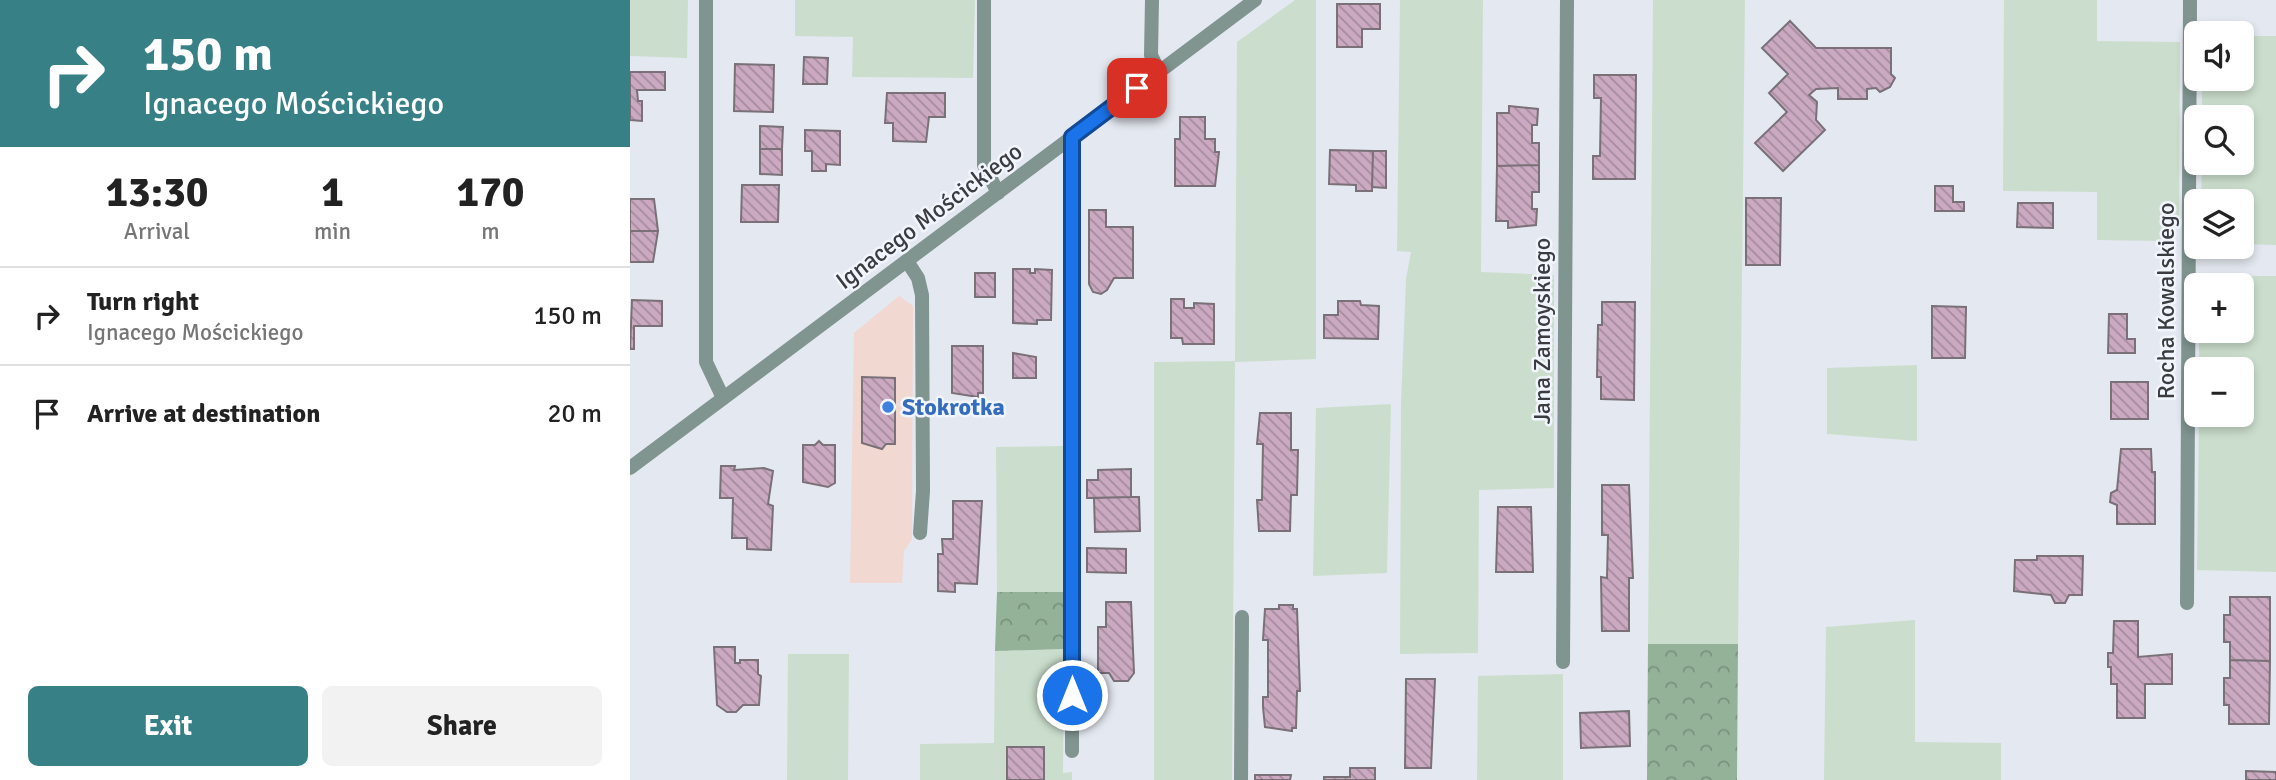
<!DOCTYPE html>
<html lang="en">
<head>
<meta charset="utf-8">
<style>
	:root { --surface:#fff; --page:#f2f2f2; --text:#222; --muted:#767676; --line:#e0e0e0; --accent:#378086 }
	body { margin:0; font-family:Signika,sans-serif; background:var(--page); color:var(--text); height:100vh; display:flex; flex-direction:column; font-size:26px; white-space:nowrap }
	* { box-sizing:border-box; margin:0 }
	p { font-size:23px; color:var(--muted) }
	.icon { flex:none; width:38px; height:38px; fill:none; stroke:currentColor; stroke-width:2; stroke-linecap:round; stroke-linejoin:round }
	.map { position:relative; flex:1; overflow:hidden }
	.panel { display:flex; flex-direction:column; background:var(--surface); width:630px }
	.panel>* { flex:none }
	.top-card { background:#378086; color:#fff; overflow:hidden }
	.controls { position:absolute; left:1554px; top:21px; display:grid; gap:14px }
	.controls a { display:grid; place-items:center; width:70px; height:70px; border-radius:10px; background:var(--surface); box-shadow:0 4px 10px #0003; font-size:35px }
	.pin { position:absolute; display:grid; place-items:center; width:60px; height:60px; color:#fff; margin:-30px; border-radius:14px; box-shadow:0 4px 10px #0006 }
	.me { position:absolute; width:77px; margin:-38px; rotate:0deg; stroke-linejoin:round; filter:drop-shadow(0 0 5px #0008) }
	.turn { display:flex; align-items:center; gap:24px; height:147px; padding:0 28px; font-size:32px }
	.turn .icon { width:91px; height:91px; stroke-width:2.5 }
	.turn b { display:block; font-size:49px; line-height:60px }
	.eta { display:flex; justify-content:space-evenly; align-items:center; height:119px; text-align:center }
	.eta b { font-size:42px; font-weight:700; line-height:49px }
	.action { display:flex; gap:14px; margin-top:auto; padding:14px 28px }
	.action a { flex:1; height:80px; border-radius:10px; background:var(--accent); color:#fff; font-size:28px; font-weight:700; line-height:80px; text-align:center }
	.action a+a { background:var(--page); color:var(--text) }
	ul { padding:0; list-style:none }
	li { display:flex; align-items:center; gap:21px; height:98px; padding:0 28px; border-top:2px solid var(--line) }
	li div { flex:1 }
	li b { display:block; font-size:26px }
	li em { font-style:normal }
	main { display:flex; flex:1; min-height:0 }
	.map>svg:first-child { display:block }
</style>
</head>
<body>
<main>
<section class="panel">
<div class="top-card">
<div class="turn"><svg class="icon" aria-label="right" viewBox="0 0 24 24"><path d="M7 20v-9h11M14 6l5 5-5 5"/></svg><div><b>150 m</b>Ignacego Mościckiego</div></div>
</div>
<div class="eta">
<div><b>13:30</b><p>Arrival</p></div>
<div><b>1</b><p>min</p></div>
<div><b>170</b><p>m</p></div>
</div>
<ul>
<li><svg class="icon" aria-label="right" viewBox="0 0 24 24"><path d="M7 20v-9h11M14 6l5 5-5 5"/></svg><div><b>Turn right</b><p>Ignacego Mościckiego</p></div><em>150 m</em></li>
<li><svg class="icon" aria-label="arrive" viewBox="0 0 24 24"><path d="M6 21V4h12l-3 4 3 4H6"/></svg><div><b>Arrive at destination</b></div><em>20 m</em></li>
</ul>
<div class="action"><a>Exit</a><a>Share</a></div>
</section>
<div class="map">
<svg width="1646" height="780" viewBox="0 0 1646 780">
	<defs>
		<pattern id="forest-crowns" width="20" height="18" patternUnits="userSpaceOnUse" patternTransform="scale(1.75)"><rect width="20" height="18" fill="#93b297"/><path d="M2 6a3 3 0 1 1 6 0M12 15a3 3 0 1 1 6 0" fill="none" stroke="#79927d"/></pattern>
		<pattern id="building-back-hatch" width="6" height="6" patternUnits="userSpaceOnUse" patternTransform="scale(1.75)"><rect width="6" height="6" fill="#caa9c1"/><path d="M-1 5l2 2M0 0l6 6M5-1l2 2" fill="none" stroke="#a58b9e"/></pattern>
	</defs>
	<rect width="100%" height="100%" fill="#e4e8f0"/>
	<path fill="#f1d8d0" d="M 269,296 L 283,306 L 282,539 L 274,551 L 272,583 L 220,583 L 224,333 Z"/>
	<path fill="#cbdecd" d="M 0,0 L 58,0 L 57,58 L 0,56 Z
		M 165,0 L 345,0 L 343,78 L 222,77 L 223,37 L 165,36 Z
		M 665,0 L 686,0 L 686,359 L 605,362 L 602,780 L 524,780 L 524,362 L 605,361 L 607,42 Z
		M 770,0 L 853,0 L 851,272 L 924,275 L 924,488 L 849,490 L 848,653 L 770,654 L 771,402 L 776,279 L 781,252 L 767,251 Z
		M 1023,0 L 1115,0 L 1108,644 L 1018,644 Z
		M 1374,0 L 1467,0 L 1467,41 L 1550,42 L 1549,223 L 1530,241 L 1467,240 L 1467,192 L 1373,191 Z
		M 1612,36 L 1646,36 L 1646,245 L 1612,244 L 1612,201 L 1571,201 L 1572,163 L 1612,163 L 1612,117 L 1572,117 L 1572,79 L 1612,79 Z
		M 1570,276 L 1646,276 L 1646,572 L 1567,570 L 1569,415 L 1612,415 L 1612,369 L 1569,369 L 1569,331 L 1612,331 L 1612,285 L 1570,285 Z
		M 1287,365 L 1287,441 L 1197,434 L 1197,368 Z
		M 761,404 L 757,573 L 683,576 L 686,408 Z
		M 435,446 L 434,592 L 367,592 L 366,447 Z
		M 1285,620 L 1285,742 L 1371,743 L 1371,780 L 1194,780 L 1196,627 Z
		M 434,649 L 433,773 L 442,772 L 442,780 L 290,780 L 290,744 L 364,743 L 365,651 Z
		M 158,654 L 219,654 L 218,780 L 157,780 Z
		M 933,674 L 933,780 L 847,780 L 848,676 Z"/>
	<path fill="url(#forest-crowns)" d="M 367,592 L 434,592 L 434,649 L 365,651 Z
		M 1018,644 L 1108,644 L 1107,780 L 1017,780 Z"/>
	<path fill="url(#building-back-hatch)" stroke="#797177" stroke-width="2" d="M 707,4 L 750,4 L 750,29 L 732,29 L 732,47 L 707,47 Z
		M 1160,21 L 1186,48 L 1261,48 L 1261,74 L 1265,78 L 1260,87 L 1250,92 L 1246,88 L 1237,89 L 1237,99 L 1208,99 L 1208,88 L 1186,89 L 1179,95 L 1187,102 L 1186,120 L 1195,130 L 1153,171 L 1125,143 L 1157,112 L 1139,93 L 1158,74 L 1132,48 Z
		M 174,57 L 198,58 L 197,84 L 173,84 Z
		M 105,64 L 144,65 L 143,112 L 104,111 Z
		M 0,72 L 35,72 L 35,90 L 7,90 L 8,101 L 12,101 L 12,121 L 0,120 Z
		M 964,75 L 1006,75 L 1005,179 L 963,179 L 963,156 L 970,156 L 971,98 L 964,98 Z
		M 257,93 L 315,93 L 315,117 L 299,117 L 296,142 L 263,141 L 263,123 L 255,123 Z
		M 879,106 L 908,109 L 907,125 L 902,125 L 902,143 L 909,143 L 909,165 L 867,166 L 867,113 L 879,113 Z
		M 550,117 L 575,117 L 575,139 L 585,139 L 585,152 L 589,152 L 585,186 L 545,186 L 545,139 L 550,139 Z
		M 130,126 L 153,127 L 152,149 L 130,149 Z
		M 175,130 L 210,131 L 210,165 L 196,164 L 196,171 L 182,171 L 182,151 L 175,151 Z
		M 130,149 L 152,149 L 152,175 L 130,174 Z
		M 700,150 L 743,151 L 742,191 L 726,191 L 726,185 L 699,184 Z
		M 743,151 L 756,151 L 756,188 L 742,187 Z
		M 909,165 L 909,192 L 902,192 L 902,209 L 907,209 L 906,225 L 878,228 L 878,221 L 866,221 L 867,166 Z
		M 112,185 L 149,185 L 148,222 L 111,222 Z
		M 1305,186 L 1323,186 L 1323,202 L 1334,202 L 1334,211 L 1305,211 Z
		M 1116,198 L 1151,198 L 1150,265 L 1116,265 Z
		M 0,199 L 24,199 L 28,231 L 0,231 Z
		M 1388,203 L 1423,203 L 1423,228 L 1387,227 Z
		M 459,210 L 476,210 L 476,227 L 503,227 L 503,278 L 484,278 L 477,290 L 471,294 L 463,292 L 459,284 Z
		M 0,231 L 28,231 L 23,262 L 0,262 Z
		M 383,269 L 400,269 L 400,273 L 405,273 L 405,269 L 422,270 L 421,320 L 407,320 L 407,324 L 383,323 Z
		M 345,273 L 365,273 L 365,297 L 345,297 Z
		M 541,299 L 554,299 L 554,308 L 564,308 L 564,303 L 584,304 L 584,344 L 553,344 L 552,338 L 541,338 Z
		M 2,300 L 32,301 L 32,326 L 4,326 L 4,349 L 0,349 Z
		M 708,301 L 730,301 L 731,305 L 749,306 L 748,339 L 694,338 L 694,315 L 708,315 Z
		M 972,302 L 1005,302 L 1004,400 L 971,399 L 971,377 L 967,377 L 968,325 L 972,325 Z
		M 1302,306 L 1336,307 L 1335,358 L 1302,358 Z
		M 1479,314 L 1497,314 L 1497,339 L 1505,339 L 1505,353 L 1478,353 Z
		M 322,346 L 353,346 L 353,393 L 348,393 L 348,397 L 322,393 Z
		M 383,353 L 406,357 L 406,378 L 383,378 Z
		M 232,377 L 265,378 L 265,444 L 256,444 L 252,449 L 232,443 Z
		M 1481,382 L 1518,382 L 1518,419 L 1481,419 Z
		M 630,413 L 661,413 L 661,450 L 668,450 L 667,495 L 661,495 L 660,531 L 629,531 L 627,500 L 632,500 L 633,444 L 627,444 Z
		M 189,441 L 193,445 L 205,445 L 205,483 L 198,487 L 173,482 L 173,445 L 185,445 Z
		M 1491,449 L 1521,449 L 1522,472 L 1525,472 L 1525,524 L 1487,524 L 1487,505 L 1480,502 L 1481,493 L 1487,490 Z
		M 91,466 L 105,466 L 104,470 L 134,468 L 143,471 L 138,504 L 143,506 L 141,550 L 117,549 L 117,538 L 102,538 L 103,498 L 90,498 Z
		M 501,469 L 501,497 L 457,498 L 457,480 L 468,480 L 468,470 Z
		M 972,485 L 999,485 L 1003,578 L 999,578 L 999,631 L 972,631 L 971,577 L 977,578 L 978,535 L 972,535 Z
		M 501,497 L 509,497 L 510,531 L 465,532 L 464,498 Z
		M 323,501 L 352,501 L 347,584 L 325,583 L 325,592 L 308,591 L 308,554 L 313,554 L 312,539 L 323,539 Z
		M 868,507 L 901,507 L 903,572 L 866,572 Z
		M 457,548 L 496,549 L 496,573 L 457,572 Z
		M 1407,556 L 1453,556 L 1452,595 L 1439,595 L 1435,603 L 1425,603 L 1421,595 L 1384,591 L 1385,560 L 1407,560 Z
		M 1600,597 L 1640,597 L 1640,661 L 1600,660 L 1600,642 L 1594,642 L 1594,615 L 1600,615 Z
		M 476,602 L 501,602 L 504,673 L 498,681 L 484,681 L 479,673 L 468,673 L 468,627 L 476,627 Z
		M 649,605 L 663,605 L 663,609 L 667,609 L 670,691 L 667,691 L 666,728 L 662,728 L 662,731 L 635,727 L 633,707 L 633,697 L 638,697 L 638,640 L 633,640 L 635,609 L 649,609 Z
		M 1484,621 L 1508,621 L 1508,657 L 1542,654 L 1542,684 L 1515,684 L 1515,718 L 1487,718 L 1487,684 L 1481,684 L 1481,667 L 1478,667 L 1478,653 L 1483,653 Z
		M 84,647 L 105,647 L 105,663 L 110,663 L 110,660 L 128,660 L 128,674 L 131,676 L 129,705 L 113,705 L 106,712 L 97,712 L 87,705 Z
		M 1600,660 L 1640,661 L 1639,724 L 1599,724 L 1599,705 L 1594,705 L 1594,678 L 1600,678 Z
		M 776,679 L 805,679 L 801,768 L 775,768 Z
		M 999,711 L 1000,746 L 951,748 L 950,713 Z
		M 377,747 L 414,747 L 414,780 L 377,780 Z
		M 720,768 L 745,768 L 745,780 L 694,780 L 694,777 L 720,777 Z
		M 1616,771 L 1646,772 L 1646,780 L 1616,780 Z
		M 625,775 L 661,775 L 660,780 L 625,780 Z"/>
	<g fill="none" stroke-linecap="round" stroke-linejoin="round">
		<path stroke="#809490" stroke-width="14" d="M 76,0 L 76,362 L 93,398
			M 354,0 L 354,165 L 368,193
			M 522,0 L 521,55 L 529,72
			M 277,261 L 288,278 L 292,295 L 293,491 L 290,533
			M 442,751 L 442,137
			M 611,780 L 612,617"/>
		<path stroke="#809490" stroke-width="14" d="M 1557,603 L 1560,0
			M 933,662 L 937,0"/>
		<path stroke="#809490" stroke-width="14" d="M 0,468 L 625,0"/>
	</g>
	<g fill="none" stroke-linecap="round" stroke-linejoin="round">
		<defs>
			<path id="route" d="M 442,695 L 442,137 L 507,88"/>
		</defs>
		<use href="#route" stroke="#114b97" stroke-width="18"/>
		<use href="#route" stroke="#1a73e8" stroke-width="12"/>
	</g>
	<circle fill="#3f7fe0" stroke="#f1f5fd" stroke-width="2.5" cx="258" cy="407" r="7"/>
	<g text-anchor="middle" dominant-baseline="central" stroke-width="5" stroke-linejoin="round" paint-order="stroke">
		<g font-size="24" fill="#3a3c3f" stroke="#f1f5fd">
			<text transform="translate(299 216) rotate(-37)">Ignacego Mościckiego</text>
			<text transform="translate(1536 301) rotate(-90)">Rocha Kowalskiego</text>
			<text transform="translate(912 331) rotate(-90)">Jana Zamoyskiego</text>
		</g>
		<g font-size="24" font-weight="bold" fill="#366cbe" stroke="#f1f5fd" text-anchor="start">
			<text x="272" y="407">Stokrotka</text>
		</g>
	</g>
</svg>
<div class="controls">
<a><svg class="icon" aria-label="sound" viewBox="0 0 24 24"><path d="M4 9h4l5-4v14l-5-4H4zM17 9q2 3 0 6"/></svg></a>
<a><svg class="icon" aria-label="search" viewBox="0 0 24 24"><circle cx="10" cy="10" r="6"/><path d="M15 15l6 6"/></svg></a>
<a><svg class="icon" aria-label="layers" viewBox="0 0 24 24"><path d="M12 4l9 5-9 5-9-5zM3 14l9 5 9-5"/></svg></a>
<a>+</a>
<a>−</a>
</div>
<div class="pin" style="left:507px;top:88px;background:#d93025"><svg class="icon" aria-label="arrive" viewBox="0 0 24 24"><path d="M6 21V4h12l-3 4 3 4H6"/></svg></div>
<svg class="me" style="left:442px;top:695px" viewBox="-20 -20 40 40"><circle r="17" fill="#1a73e8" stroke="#fff" stroke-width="3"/><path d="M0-11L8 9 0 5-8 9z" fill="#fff"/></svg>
</div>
</main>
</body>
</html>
